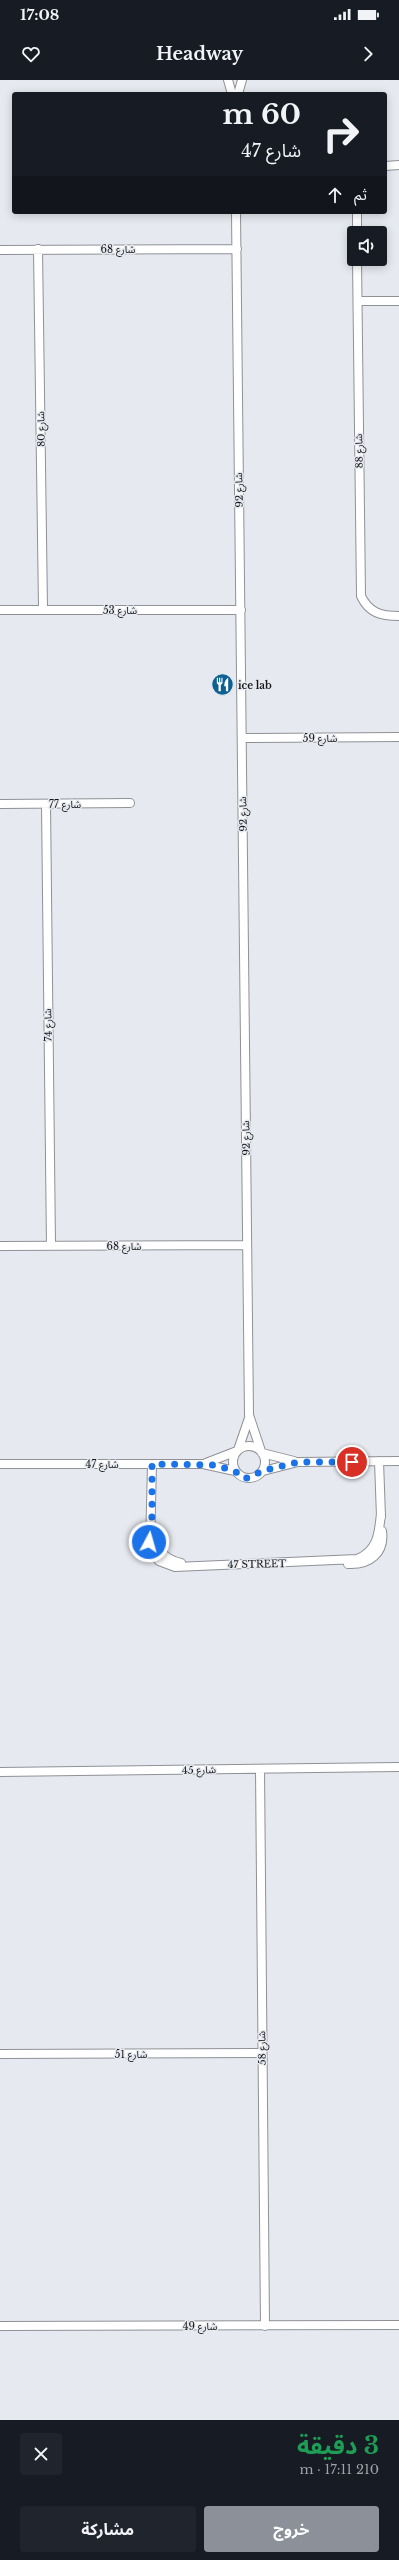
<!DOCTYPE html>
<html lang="ar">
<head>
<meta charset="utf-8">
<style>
	:root { --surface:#171b24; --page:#20242c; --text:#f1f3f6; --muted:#9ea1a6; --accent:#8c9099 }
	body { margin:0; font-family:"Libre Baskerville","Noto Sans Arabic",serif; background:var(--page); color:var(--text); direction:rtl; height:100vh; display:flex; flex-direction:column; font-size:15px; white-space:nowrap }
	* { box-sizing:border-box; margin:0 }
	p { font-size:13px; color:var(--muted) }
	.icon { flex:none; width:22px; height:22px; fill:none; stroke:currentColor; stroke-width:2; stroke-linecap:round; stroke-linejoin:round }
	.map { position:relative; height:2340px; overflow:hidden; direction:ltr }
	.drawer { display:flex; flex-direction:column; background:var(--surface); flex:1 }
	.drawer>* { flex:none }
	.top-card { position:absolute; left:12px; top:12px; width:375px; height:122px; border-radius:4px; box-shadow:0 2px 10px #0003; direction:rtl; background:#171b24; color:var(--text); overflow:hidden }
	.tools { position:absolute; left:347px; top:146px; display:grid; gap:8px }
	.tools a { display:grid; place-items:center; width:40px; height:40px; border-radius:4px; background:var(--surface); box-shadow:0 2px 10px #0003; font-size:20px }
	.pin { position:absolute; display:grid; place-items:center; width:34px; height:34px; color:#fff; margin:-17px; border:2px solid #fff; border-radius:50%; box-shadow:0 1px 4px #0007 }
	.me { position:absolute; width:44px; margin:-22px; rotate:6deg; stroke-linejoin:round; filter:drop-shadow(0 0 3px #0008) }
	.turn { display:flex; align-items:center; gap:14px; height:84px; padding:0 20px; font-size:18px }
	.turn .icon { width:52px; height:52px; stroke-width:2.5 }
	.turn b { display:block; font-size:28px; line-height:34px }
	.then { display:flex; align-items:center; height:38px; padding:0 20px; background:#0003; gap:8px; font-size:15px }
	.round { display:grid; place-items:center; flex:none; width:42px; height:42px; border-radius:4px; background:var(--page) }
	.summary { display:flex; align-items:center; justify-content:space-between; height:68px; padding:0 20px }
	h1 { font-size:24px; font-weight:700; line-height:30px; color:#1e9e55 }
	.action { display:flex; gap:8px; margin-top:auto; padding:8px 20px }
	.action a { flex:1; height:46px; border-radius:4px; background:var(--accent); color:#fff; font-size:16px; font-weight:700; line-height:46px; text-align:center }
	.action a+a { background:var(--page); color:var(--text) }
	.status { display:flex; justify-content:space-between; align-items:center; height:28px; padding:0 20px; background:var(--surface); direction:ltr }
	.status svg { height:11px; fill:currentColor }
	header { display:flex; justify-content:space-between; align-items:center; height:52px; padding:0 20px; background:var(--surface); font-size:18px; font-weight:700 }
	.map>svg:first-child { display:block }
</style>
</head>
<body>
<div class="status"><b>17:08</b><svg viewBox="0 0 49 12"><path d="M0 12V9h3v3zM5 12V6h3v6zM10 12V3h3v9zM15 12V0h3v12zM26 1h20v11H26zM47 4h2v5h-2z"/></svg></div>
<header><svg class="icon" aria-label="forward" viewBox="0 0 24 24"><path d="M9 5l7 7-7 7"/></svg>Headway<svg class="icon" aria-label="heart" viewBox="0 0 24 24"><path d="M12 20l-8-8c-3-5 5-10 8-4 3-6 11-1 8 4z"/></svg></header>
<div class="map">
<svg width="399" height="2340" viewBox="0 0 399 2340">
	<rect width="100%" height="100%" fill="#e6e9ef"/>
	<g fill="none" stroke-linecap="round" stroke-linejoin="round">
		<defs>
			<path id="minor" d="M 228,0 L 232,14
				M 238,14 L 242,0
				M 385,86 L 399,85
				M 236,132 L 249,1335 L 261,1371
				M 357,132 L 357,153
				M 38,169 L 43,529
				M 0,170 L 237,169
				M 357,179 L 361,516 C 369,533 381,536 399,536
				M 358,221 L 399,221
				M 0,530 L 241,530
				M 242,658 L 399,657
				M 0,724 L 130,723
				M 46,724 L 51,1166
				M 0,1166 L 247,1165
				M233 1382a16 16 0 1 1 32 0a16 16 0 1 1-32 0Z
				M 238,1370 L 249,1338
				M 262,1373 L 294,1381
				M 379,1381 L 381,1437
				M 206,1383 L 237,1371
				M 0,1384 L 203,1384 L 235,1391
				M 152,1384 L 150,1467 L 159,1481 L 175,1487 L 357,1479 C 378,1471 379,1453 381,1433
				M 263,1391 L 298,1382 L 399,1381
				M 154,1449 C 155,1467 162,1479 181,1483
				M 348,1484 C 370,1485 385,1473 382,1451
				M 260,1689 L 265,2246
				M 0,1692 L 399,1687
				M 0,1974 L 262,1973
				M 0,2246 L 399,2245"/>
		</defs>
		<use href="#minor" stroke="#8f9197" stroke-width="10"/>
		<use href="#minor" stroke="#fff" stroke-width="8"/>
	</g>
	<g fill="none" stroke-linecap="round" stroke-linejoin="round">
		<path stroke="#1a73e8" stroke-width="7" stroke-dasharray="0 12.6" d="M 149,1462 L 152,1436 L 152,1384 L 214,1385 L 235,1391 L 243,1398 L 249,1398 L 262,1391 L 298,1382 L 352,1382"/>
	</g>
	<defs>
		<symbol id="restaurant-disc" viewBox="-11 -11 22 22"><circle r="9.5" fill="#0d6192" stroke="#e6e9ef"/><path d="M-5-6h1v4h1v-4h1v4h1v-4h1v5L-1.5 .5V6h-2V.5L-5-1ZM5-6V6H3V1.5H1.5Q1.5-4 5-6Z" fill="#fff"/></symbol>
	</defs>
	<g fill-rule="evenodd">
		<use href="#restaurant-disc" x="210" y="592" width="25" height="25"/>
	</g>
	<g text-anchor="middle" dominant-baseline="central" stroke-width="3" stroke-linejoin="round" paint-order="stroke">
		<g font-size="10" fill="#17181a" stroke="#e6e9ef">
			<text x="118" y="169">شارع 68</text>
			<text transform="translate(41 349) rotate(-91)">شارع 80</text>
			<text transform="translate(359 371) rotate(-91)">شارع 88</text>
			<text transform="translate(239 410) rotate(-91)">شارع 92</text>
			<text x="120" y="530">شارع 53</text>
			<text x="320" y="658">شارع 59</text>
			<text x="65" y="724">شارع 77</text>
			<text transform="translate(243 734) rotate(-91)">شارع 92</text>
			<text transform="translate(48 945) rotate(-91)">شارع 74</text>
			<text transform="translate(246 1058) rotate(-91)">شارع 92</text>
			<text x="124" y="1166">شارع 68</text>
			<text x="102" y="1384">شارع 47</text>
			<text transform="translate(257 1484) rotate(-1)">47 STREET</text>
			<text transform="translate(199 1690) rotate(-1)">شارع 45</text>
			<text transform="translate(262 1968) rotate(-91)">شارع 58</text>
			<text x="131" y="1974">شارع 51</text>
			<text x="200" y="2246">شارع 49</text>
		</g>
		<g font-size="10" font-weight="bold" fill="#17181a" stroke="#e6e9ef" text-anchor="start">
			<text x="238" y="605">ice lab</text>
		</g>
	</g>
</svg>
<div class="tools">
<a><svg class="icon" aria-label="sound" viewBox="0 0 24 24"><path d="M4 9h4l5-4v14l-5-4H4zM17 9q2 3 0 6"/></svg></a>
</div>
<div class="pin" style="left:352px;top:1382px;background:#d93025"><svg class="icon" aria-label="arrive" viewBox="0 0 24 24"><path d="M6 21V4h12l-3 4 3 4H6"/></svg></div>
<svg class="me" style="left:149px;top:1462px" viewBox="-20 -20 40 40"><circle r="17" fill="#1a73e8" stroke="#fff" stroke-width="3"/><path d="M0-11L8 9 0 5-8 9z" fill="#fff"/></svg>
<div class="top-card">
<div class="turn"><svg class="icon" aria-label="right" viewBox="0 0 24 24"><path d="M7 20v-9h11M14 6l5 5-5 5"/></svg><div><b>60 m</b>شارع 47</div></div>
<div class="then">ثم<svg class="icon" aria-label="ahead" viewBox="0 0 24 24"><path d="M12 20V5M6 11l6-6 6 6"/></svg></div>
</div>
</div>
<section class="drawer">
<div class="summary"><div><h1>3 دقيقة</h1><p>210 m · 17:11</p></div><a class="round"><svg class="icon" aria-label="close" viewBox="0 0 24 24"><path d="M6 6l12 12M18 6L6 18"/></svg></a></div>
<div class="action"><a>خروج</a><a>مشاركة</a></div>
</section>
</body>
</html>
